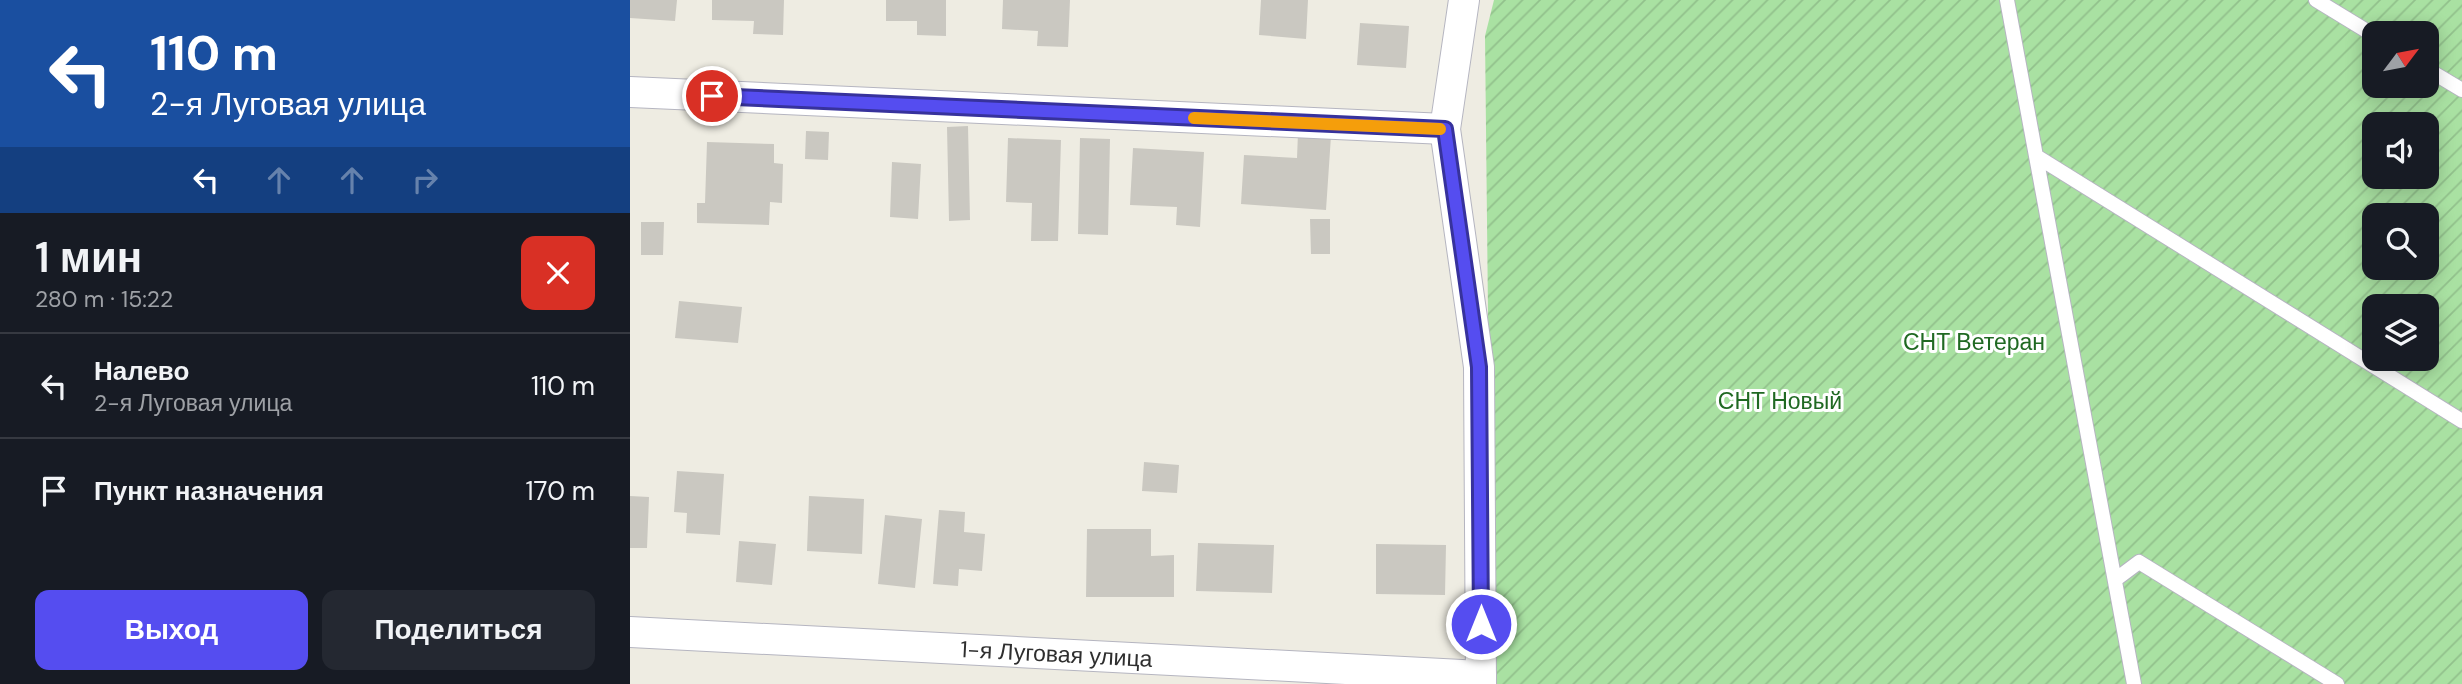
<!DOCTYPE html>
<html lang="ru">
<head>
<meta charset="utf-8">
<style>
	:root { --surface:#171b24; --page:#242831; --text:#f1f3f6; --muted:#9ea1a6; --line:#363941; --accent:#554df0 }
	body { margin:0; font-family:"DM Sans",sans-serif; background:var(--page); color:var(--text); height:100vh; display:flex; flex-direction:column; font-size:26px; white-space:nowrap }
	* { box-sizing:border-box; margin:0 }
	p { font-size:23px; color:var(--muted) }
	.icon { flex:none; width:38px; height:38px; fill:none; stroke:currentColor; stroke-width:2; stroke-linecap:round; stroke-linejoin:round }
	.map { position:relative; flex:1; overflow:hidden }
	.panel { display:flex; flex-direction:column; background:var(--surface); width:630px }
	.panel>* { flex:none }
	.banner { background:#1a4fa0; color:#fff; overflow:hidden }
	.needle { width:46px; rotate:58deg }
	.fabs { position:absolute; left:1732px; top:21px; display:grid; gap:14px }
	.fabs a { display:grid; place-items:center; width:77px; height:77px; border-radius:14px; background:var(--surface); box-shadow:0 4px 18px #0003; font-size:35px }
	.pin { position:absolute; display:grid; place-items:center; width:60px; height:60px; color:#fff; margin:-30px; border:4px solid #fff; border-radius:50%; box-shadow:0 2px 7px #0007 }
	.me { position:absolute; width:77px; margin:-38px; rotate:0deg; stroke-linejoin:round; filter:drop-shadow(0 0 5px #0008) }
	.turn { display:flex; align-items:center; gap:24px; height:147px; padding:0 35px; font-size:32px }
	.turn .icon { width:91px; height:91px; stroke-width:2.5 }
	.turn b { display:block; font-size:49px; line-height:60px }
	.lanes { display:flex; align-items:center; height:66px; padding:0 35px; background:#0003; justify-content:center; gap:35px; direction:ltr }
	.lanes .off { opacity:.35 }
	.round { display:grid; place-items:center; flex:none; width:74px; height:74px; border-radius:14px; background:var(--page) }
	.head { display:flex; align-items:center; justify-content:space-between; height:119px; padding:0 35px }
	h1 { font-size:42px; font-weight:600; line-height:52px }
	.action { display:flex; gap:14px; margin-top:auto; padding:14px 35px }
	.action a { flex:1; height:80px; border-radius:14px; background:var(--accent); color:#fff; font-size:28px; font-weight:600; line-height:80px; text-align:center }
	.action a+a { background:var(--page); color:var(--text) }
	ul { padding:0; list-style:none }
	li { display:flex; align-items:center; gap:21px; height:105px; padding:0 35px; border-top:2px solid var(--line) }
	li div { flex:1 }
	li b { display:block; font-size:26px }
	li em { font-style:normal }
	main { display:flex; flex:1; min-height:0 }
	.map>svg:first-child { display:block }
</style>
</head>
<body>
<main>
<section class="panel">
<div class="banner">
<div class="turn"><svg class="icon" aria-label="left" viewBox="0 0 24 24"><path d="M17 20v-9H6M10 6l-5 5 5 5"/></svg><div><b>110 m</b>2-я Луговая улица</div></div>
<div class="lanes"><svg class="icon" aria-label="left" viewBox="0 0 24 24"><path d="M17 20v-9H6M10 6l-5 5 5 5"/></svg><svg class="icon off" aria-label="ahead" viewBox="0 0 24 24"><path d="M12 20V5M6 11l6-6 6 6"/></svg><svg class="icon off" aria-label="ahead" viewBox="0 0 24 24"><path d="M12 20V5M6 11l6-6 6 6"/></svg><svg class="icon off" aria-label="right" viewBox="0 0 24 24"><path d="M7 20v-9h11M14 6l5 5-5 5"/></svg></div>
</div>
<div class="head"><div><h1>1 мин</h1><p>280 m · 15:22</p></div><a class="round" style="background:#d93025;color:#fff"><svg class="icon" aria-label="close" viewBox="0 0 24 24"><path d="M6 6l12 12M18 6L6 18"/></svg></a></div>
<ul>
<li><svg class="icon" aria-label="left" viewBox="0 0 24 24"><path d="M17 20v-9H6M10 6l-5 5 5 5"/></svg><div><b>Налево</b><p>2-я Луговая улица</p></div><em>110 m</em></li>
<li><svg class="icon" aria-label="arrive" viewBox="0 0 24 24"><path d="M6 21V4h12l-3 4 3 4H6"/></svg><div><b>Пункт назначения</b></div><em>170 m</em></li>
</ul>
<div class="action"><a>Выход</a><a>Поделиться</a></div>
</section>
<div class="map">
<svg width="1832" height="684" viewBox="0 0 1832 684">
	<defs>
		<pattern id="garden-furrows" width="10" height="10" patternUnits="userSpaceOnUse" patternTransform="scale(1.75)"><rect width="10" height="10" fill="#a9e1a2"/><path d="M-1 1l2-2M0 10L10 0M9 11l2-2" fill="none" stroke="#92c18c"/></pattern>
	</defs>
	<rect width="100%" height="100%" fill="#eeece2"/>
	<path fill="url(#garden-furrows)" fill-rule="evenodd" d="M 864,0 L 1832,0 L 1832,684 L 862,684 L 855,36 ZM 1745,33 L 1797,33 L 1797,86 L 1745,86 ZM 1745,124 L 1797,124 L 1797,177 L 1745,177 ZM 1745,215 L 1797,215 L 1797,268 L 1745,268 ZM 1745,306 L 1797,306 L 1797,359 L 1745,359 Z"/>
	<path fill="#cac8c1" d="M 0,0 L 47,0 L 45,21 L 0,18 Z
		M 82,0 L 154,0 L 153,35 L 123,34 L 124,21 L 82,20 Z
		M 256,0 L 316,0 L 316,36 L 287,35 L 287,21 L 256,21 Z
		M 373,0 L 440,0 L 438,47 L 407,46 L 408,31 L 372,29 Z
		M 631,0 L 678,0 L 676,39 L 629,35 Z
		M 730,23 L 779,26 L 776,68 L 727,65 Z
		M 338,126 L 340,220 L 319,221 L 317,127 Z
		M 176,131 L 199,132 L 198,160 L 175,159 Z
		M 668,133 L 701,136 L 696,210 L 611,204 L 614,155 L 667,158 Z
		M 378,138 L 431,140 L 428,241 L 401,241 L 402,203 L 376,202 Z
		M 450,138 L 480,139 L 478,235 L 448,234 Z
		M 77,142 L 144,144 L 144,163 L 153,164 L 152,203 L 140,202 L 139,225 L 67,223 L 67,203 L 75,203 Z
		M 503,148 L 574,152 L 570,227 L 546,225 L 547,207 L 500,205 Z
		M 262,162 L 291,164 L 288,219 L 260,217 Z
		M 680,219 L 700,219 L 700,254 L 681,254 Z
		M 11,222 L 34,222 L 33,255 L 11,255 Z
		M 49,301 L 112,307 L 108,343 L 45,338 Z
		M 514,462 L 549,465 L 547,493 L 512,491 Z
		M 47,471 L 94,474 L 90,535 L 56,533 L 57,513 L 44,512 Z
		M 0,496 L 19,497 L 17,548 L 0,548 Z
		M 179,496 L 234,499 L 232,554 L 177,551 Z
		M 309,510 L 335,512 L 334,532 L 355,534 L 352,571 L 329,569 L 328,586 L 303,584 Z
		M 255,515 L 292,519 L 285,588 L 248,584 Z
		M 457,529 L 521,529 L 521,556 L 544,555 L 544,597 L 456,597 Z
		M 109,541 L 146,544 L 142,585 L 106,582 Z
		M 568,543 L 644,545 L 642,593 L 566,591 Z
		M 746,544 L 816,545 L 815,595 L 746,594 Z"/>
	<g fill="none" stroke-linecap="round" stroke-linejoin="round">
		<defs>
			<path id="service" d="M 1377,0 L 1504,684
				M 1686,0 L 1745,36
				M 1797,69 L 1832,90
				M 1406,156 L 1832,421
				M 1485,580 L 1509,562 L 1707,684"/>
			<g id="minor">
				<path d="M 834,0 L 815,129 L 849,367 L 851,684"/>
				<path d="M 0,92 L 815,129"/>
				<path id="s1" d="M 0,632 L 851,676"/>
			</g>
		</defs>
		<use href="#service" stroke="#b5b5c0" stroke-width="16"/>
		<use href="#minor" stroke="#b5b5c0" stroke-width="32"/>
		<use href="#service" stroke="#fff" stroke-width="14"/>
		<use href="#minor" stroke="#fff" stroke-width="30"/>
	</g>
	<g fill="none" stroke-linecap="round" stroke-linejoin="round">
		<defs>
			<path id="route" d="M 82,96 L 815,129 L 849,367 L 851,624"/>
		</defs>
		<use href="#route" stroke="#37329c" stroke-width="18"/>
		<use href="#route" stroke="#554df0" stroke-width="12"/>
		<path stroke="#f59e0b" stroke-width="12" d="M 564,118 L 810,129"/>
	</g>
	<g text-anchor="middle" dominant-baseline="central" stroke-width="6" stroke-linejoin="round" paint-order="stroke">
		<g font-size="23" fill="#206922" stroke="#fff">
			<text x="1344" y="342">СНТ Ветеран</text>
			<text x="1150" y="401">СНТ Новый</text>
		</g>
		<g font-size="23" fill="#2e2e2e" stroke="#fff">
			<text stroke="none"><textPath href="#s1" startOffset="427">1-я Луговая улица</textPath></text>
		</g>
	</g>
</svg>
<div class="fabs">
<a><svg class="needle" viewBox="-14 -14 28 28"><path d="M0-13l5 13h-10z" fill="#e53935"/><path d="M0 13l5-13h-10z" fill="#9ea1a6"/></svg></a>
<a><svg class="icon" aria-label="sound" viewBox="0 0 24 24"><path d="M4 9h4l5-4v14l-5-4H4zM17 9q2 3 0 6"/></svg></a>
<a><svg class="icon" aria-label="search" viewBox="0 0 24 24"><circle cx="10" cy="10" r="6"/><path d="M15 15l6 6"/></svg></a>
<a><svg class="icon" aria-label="layers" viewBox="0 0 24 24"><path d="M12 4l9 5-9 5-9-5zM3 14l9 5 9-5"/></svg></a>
</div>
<div class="pin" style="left:82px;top:96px;background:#d93025"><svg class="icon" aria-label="arrive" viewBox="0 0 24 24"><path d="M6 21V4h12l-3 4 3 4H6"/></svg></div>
<svg class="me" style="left:851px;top:624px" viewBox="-20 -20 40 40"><circle r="17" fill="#554df0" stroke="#fff" stroke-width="3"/><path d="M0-11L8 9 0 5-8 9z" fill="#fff"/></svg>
</div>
</main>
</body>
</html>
